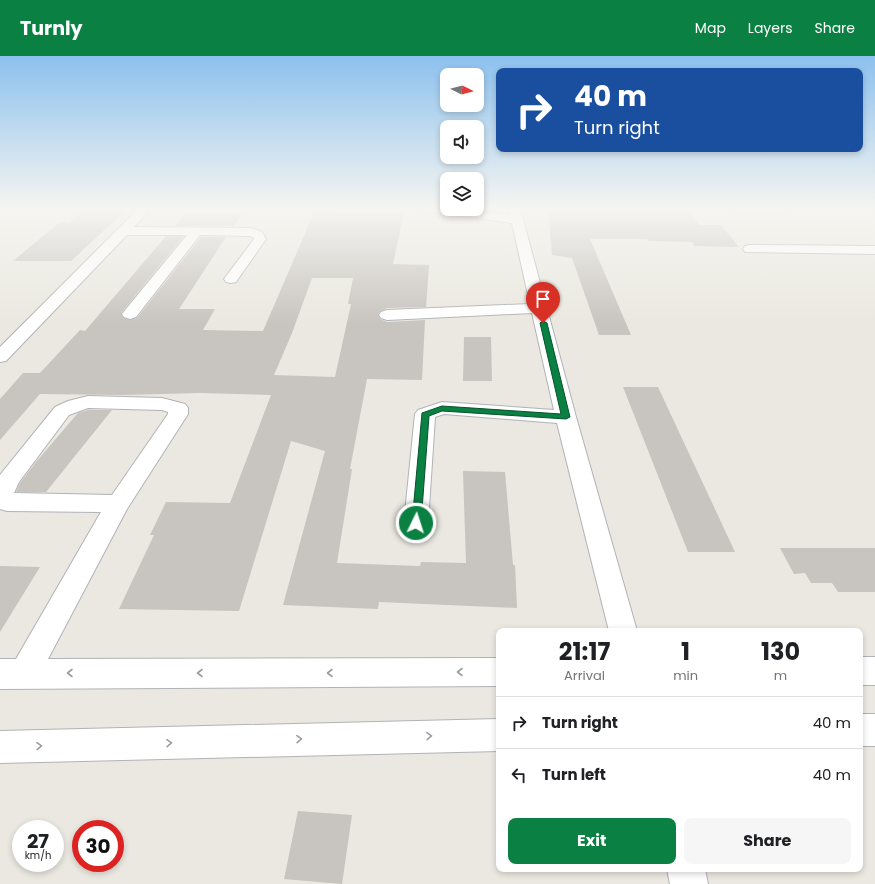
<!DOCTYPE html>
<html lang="en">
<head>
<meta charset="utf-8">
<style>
	:root { --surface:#fff; --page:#f6f6f6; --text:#202124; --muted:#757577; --line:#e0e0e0; --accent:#0b8043 }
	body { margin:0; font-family:Poppins,sans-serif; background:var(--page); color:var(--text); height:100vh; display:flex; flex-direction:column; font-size:15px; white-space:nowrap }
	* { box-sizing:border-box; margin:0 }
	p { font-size:13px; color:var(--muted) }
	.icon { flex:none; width:22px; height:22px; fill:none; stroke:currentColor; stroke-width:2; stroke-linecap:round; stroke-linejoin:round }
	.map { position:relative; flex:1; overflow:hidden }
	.side { position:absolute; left:496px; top:572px; width:367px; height:244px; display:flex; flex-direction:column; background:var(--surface); border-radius:8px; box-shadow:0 2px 6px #0003 }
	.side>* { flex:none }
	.top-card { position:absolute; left:496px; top:12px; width:367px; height:84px; border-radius:8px; box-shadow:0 2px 6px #0003; background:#1a4fa0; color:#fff; overflow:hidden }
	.needle { width:26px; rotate:96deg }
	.controls { position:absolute; left:440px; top:12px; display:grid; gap:8px }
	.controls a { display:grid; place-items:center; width:44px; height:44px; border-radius:8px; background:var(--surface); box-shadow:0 2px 6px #0003; font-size:20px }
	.speed { position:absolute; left:12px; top:764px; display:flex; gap:8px; font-size:20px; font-weight:700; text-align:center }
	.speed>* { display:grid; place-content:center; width:52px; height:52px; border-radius:50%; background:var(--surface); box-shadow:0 2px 6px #0003; line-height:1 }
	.speed small { font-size:10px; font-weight:400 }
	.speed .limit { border:6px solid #d22; background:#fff; color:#111 }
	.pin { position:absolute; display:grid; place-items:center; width:34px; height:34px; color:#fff; margin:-41px -17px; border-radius:50% 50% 50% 0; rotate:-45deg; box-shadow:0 0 4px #0007 }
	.pin .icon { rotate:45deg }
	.me { position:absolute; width:44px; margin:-22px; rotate:4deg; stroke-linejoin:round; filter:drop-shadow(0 0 3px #0008) }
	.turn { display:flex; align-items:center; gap:14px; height:84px; padding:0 12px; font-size:18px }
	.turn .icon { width:52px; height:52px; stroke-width:2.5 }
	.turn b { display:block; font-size:28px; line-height:34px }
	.eta { display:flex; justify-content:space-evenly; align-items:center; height:68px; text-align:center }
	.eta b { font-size:24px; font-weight:700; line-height:28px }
	.primary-button { display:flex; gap:8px; margin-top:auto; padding:8px 12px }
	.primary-button a { flex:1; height:46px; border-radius:8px; background:var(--accent); color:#fff; font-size:16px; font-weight:700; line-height:46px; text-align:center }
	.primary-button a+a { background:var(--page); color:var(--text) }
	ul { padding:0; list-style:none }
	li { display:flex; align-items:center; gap:12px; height:52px; padding:0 12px; border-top:1px solid var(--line) }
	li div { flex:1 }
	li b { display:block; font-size:15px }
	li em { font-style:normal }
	header { display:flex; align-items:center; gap:24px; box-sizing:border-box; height:56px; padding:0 20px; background:var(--accent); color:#fff }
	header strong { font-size:19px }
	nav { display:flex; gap:22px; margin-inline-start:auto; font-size:14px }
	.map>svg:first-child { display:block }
</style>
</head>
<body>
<header>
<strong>Turnly</strong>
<nav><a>Map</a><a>Layers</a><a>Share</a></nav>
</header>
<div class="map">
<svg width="875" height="828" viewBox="0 0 875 828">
	<rect width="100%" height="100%" fill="#eae8e0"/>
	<path fill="#c8c4bf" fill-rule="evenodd" d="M 316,152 L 339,152 L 337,156 L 404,157 L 393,208 L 429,209 L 426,251 L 387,252 L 381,255 L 378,258 L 380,263 L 387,266 L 425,264 L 422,324 L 367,323 L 350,413 L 352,413 L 337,507 L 420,510 L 421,506 L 466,507 L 463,415 L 505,416 L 513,509 L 515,509 L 517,552 L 379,546 L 378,553 L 283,549 L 325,395 L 291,385 L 239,555 L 119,553 L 154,479 L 150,479 L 166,446 L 230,447 L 271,339 L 200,337 L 124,339 L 40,338 L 0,384 L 0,343 L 23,317 L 40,317 L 80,274 L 85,275 L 166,180 L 184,180 L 121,257 L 123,262 L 130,264 L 137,262 L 201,181 L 226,181 L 179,253 L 215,253 L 203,274 L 263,275 ZM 312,222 L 353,222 L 348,248 L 351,248 L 335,321 L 274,319 L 292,277 Z
		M 548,152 L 689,156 L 699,169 L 721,169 L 739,191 L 694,190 L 692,186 L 649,185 L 647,183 L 590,183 L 631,279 L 599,279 L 572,202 L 552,199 Z
		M 85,154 L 125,155 L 71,205 L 13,205 L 60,166 L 69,166 Z
		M 185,158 L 242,158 L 234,170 L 175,170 Z
		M 464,281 L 491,281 L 492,325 L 463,325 Z
		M 623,331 L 658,331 L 735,496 L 688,496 Z
		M 88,354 L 112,354 L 46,436 L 16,436 L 20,427 L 36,406 L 78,357 Z
		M 780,492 L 875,492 L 875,536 L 838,536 L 832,527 L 811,527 L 805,517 L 794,518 Z
		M 0,510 L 40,511 L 0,576 Z
		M 298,755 L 352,759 L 342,828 L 284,823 Z"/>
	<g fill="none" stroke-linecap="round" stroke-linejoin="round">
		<defs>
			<path id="minor" d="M 139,152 L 152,152 L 134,171 L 251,172 L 262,176 L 266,183 L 236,226 L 231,227 L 226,226 L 224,223 L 254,183 L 253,181 L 249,180 L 200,179 L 136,261 L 130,263 L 124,261 L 122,258 L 187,179 L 127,179 L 6,305 L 0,306 L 0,291 Z
				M 419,152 L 460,153 L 510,159 L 508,152 L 520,152 L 576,361 L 637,575 L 609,575 L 557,367 L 444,358 L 435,361 L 428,467 L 425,474 L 416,476 L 407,474 L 404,467 L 415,358 L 418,354 L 442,346 L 554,354 L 532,257 L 387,264 L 381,262 L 379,259 L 381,256 L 387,254 L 530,248 L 512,167 L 425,155 Z
				M 731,152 L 793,152 L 787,155 L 737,155 Z
				M 750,189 L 875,190 L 875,198 L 745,196 L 743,193 L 745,190 Z
				M 88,340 L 162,342 L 185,348 L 188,352 L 188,358 L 127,453 L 48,603 L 499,602 L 499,630 L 0,633 L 0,603 L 16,603 L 101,456 L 7,455 L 0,453 L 0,419 L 55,351 L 68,345 ZM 88,352 L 162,354 L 168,356 L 168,358 L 112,439 L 14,437 L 19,426 L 69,359 Z
				M 860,601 L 875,601 L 875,629 L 860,629 Z
				M 860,658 L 875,658 L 875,690 L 860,690 Z
				M 499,663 L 499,695 L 0,707 L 0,675 Z
				M 667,813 L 705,813 L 708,828 L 670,828 Z"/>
		</defs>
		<use href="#minor" stroke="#b0b3b7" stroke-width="2"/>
		<use href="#minor" fill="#fff" fill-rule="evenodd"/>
	</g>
	<defs><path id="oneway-chevron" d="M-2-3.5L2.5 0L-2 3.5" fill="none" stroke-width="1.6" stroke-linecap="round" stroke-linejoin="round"/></defs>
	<g stroke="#9b9da0">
		<use href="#oneway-chevron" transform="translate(460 616) rotate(180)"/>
		<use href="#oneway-chevron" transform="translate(70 617) rotate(180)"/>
		<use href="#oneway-chevron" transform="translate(200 617) rotate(180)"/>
		<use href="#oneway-chevron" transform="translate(330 617) rotate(180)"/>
		<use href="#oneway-chevron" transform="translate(429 680) rotate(-1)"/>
		<use href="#oneway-chevron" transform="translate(299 683) rotate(-1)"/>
		<use href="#oneway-chevron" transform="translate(169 687) rotate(-1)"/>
		<use href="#oneway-chevron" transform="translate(39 690) rotate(-1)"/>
	</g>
	<linearGradient id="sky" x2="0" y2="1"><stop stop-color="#8cc1ee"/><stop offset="0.57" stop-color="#f6f5f1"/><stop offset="1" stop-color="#f6f5f1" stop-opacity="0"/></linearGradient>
	<rect width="875" height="268" fill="url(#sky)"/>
	<path fill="#0b8043" stroke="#07532c" d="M 543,265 L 547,267 L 570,361 L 566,363 L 442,355 L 429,360 L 421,467 L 420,469 L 413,469 L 412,467 L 422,357 L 442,350 L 561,358 L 540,267 Z"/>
</svg>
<div class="controls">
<a><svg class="needle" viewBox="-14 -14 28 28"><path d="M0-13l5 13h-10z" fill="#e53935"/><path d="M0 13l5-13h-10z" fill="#757577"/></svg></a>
<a><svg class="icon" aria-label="sound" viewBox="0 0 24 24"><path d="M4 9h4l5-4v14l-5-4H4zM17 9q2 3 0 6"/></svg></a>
<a><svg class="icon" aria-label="layers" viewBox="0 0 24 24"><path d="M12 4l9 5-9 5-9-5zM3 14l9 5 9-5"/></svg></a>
</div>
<div class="speed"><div>27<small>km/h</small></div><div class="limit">30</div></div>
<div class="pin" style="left:543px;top:267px;background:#d93025"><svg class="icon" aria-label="arrive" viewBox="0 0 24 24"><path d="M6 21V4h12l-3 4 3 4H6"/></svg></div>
<svg class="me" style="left:416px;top:467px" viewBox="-20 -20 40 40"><circle r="17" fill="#0b8043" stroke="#fff" stroke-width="3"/><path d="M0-11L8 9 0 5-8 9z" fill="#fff"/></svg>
<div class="top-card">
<div class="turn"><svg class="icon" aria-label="right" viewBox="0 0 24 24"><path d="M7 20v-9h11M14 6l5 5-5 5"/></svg><div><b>40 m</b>Turn right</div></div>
</div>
<section class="side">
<div class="eta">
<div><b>21:17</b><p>Arrival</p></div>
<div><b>1</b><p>min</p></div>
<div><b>130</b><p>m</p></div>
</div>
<ul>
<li><svg class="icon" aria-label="right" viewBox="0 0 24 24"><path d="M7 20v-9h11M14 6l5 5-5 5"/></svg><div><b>Turn right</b></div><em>40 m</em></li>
<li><svg class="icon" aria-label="left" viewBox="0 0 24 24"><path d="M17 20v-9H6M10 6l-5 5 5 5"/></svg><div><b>Turn left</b></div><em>40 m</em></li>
</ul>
<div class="primary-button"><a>Exit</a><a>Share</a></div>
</section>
</div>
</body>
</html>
